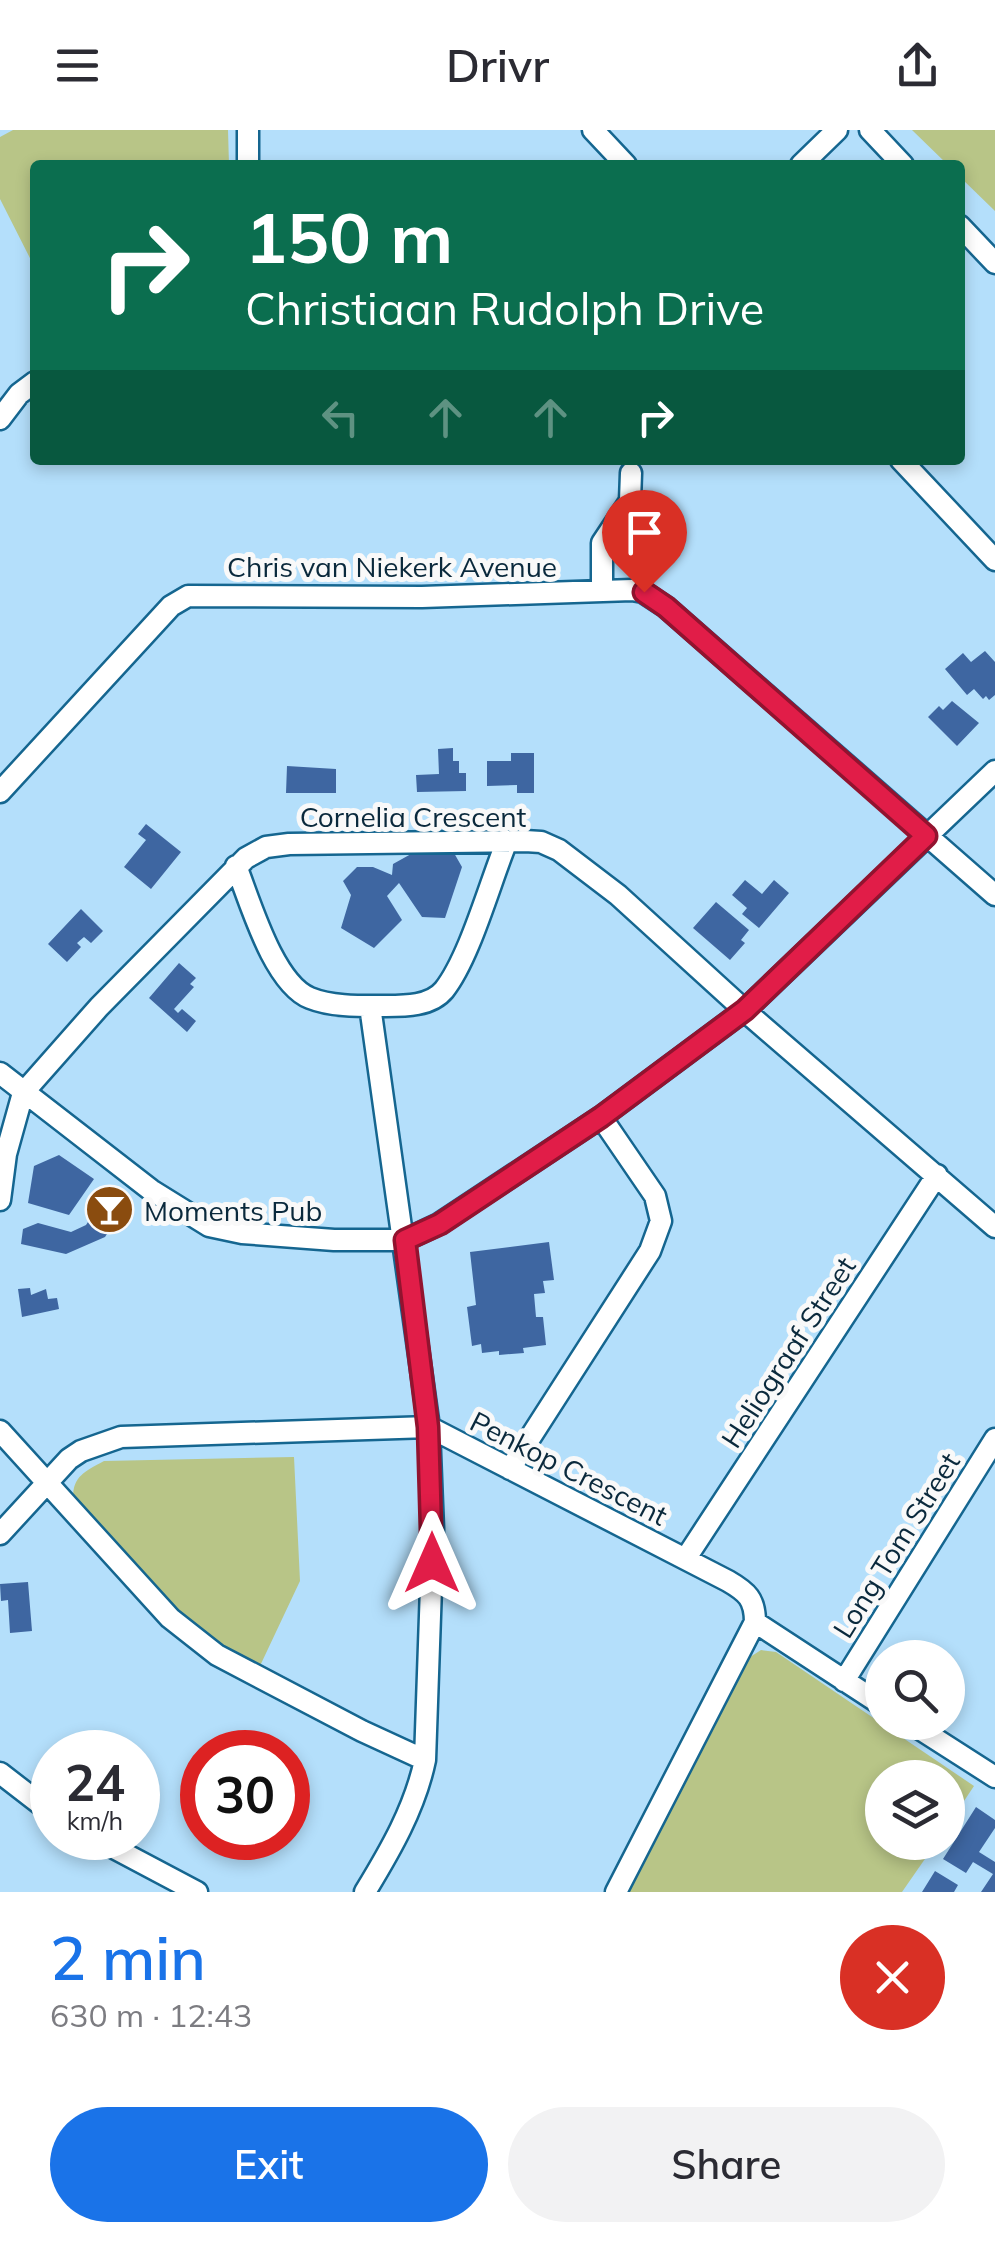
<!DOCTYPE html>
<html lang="en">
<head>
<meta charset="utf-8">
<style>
	:root { --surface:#fff; --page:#f2f2f3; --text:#2b2b33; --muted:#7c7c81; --accent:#1a73e8 }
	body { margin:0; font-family:Mulish,sans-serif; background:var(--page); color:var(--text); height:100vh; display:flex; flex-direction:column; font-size:38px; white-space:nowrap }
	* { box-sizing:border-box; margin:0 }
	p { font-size:32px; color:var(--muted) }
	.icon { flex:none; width:55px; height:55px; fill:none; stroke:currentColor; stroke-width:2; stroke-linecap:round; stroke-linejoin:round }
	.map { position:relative; height:1762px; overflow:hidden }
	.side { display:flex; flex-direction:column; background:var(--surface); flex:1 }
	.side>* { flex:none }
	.hud { position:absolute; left:30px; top:30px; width:935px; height:305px; border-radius:10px; box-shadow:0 5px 15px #0003; background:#0b6e4f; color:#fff; overflow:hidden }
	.buttons { position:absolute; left:865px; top:1510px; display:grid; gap:20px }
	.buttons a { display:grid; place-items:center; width:100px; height:100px; border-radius:50%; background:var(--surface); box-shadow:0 5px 15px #0003; font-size:50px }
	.speed { position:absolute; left:30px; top:1600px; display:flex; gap:20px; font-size:50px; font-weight:700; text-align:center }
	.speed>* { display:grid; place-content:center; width:130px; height:130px; border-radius:50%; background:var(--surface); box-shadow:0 5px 15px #0003; line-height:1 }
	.speed small { font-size:25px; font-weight:400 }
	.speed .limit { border:15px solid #d22; background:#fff; color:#111 }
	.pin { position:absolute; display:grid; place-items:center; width:85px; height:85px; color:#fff; margin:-102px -42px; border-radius:50% 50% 50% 0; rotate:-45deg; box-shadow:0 0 10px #0007 }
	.pin .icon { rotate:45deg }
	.me { position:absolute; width:110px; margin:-55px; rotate:0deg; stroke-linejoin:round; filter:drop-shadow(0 0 8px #0008) }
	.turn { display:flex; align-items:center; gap:35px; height:210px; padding:0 50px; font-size:45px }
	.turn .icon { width:130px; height:130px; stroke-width:2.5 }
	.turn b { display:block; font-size:70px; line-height:85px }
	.lanes { display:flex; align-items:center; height:95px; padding:0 50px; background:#0003; justify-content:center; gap:50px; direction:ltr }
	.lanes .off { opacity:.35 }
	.round { display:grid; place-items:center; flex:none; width:105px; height:105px; border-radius:52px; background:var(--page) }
	.headline { display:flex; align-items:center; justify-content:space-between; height:170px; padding:0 50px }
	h1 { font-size:60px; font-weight:600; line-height:75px; color:var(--accent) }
	.primary-button { display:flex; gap:20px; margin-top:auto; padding:20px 50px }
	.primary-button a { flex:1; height:115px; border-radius:60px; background:var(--accent); color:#fff; font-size:40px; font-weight:600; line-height:115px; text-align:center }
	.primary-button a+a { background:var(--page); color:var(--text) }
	header { display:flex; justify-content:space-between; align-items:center; height:130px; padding:0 50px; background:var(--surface); font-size:45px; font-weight:600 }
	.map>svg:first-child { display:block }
</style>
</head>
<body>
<header><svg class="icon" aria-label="menu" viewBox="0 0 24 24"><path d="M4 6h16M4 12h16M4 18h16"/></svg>Drivr<svg class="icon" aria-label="share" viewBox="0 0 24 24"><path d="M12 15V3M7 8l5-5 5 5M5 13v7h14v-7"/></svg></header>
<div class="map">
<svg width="995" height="1762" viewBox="0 0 995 1762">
	<rect width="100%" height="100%" fill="#b4dffb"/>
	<path fill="#b8c587" d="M 13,0 L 228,0 L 229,35 L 35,35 L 35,138 L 0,69 L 0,7 Z
		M 912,0 L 995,0 L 995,81 L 960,47 L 960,35 L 948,35 Z
		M 294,1327 L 300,1451 L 259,1538 L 192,1503 L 74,1376 C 70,1349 81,1343 104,1331 Z
		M 761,1520 L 776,1522 L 974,1656 L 948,1695 L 948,1648 L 882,1648 L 882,1712 L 936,1713 L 902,1762 L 626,1762 L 747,1529 Z"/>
	<path fill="#3e66a1" d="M 985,521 L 995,532 L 995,565 L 989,570 L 986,566 L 983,569 L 974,559 L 967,565 L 945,539 L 963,523 L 971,532 Z
		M 952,571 L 979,593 L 957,616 L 928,587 L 939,576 L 943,580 Z
		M 453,618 L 453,631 L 459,631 L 459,643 L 466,643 L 466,661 L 417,662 L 416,645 L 439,644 L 438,619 Z
		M 511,623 L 534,623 L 534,663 L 517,663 L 517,655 L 487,656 L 487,631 L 511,631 Z
		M 287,636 L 336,639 L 336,663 L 286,663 Z
		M 146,694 L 181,722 L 151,759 L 124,737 L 146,710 L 138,704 Z
		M 454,723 L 462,737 L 445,788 L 422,787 L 399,753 L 387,766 L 402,790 L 374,818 L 341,798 L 351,765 L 343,751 L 357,737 L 373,737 L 392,745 L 393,734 L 411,724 Z
		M 745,750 L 762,764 L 774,750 L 789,763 L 759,798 L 742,784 L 747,778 L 732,765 Z
		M 716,772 L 749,800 L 741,810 L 745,813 L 730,830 L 693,798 Z
		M 81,779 L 103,801 L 91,813 L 84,807 L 77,813 L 81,817 L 67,832 L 48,814 Z
		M 179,833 L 196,848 L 190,854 L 194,857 L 174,879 L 178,883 L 182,879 L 196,891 L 187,902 L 149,868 Z
		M 59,1025 L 94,1049 L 69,1085 L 28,1073 L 34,1036 Z
		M 118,1058 L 131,1067 L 105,1107 L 66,1124 L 21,1114 L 23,1099 L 38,1093 L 71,1102 L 86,1095 L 106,1065 Z
		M 549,1112 L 554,1150 L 543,1151 L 545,1163 L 534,1164 L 536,1187 L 543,1187 L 546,1215 L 523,1218 L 524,1223 L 499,1225 L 499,1221 L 482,1223 L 481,1214 L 472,1216 L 467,1177 L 476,1175 L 470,1122 Z
		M 30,1158 L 31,1165 L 46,1159 L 48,1169 L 57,1168 L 59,1179 L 22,1187 L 18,1159 Z
		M 28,1452 L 32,1501 L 10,1503 L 8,1470 L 1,1471 L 0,1454 Z
		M 976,1677 L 995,1690 L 995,1698 L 979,1722 L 995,1732 L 995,1762 L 981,1762 L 993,1744 L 973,1732 L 966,1743 L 943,1729 Z
		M 935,1741 L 958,1755 L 954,1762 L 922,1762 Z"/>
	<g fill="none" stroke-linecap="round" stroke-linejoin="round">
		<defs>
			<path id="minor" d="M 248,0 L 248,35
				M 593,0 L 626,35
				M 870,0 L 903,35
				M 801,35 L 837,0
				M 960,96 L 995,133
				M 0,289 L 19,264 L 35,252
				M 901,330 L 995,430
				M 602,461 L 602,413 L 630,371 L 631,343
				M 0,662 L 171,476 L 188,466 L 422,467 L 632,460 L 643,462 L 666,477 L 995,765
				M 236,736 C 250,771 273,853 310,868 C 332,877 362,876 386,876 C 405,876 431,876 444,860 C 470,827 490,752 507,711
				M 0,943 L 151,1060 L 209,1096 L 242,1103 L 334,1110 L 405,1110 L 439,1094 L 601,987 L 745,880 L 995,641
				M 0,1070 L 6,1024 L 23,963 L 99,877 L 246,728 L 266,717 L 289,714 L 525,711 L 541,712 L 559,720 L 618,765 L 753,888 L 995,1097
				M 0,1301 L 170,1488 L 217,1525 L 362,1601 L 425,1630
				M 510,1339 L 650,1121 L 661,1091 L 655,1066 L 601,987
				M 0,1404 L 69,1329 L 81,1321 L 121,1307 L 429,1297 L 728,1451 C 747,1462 755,1469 755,1492 L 616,1762
				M 686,1428 L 937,1045
				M 755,1492 L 882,1575
				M 844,1551 L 995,1309
				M 909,1592 L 995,1647
				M 0,1643 L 52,1683
				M 95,1708 L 197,1762
				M 365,1762 C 390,1721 415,1678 425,1630 L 433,1399 L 429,1297 L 370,876"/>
		</defs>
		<use href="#minor" stroke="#156690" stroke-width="25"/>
		<use href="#minor" stroke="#fff" stroke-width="20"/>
	</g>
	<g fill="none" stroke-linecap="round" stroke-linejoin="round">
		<defs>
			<path id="route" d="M 432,1433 L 428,1297 L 405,1110 L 440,1094 L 601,987 L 745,880 L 926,706 L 666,477 L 644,462"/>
		</defs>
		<use href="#route" stroke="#92132f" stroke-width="25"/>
		<use href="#route" stroke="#e11d48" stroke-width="18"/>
	</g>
	<defs>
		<symbol id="bar-disc" viewBox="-11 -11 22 22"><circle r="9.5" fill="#8a4c0f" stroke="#f9f9f9"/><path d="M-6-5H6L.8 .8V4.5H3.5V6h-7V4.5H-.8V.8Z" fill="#fff"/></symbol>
	</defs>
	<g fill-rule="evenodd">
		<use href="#bar-disc" x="82" y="1052" width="55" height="55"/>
	</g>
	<g text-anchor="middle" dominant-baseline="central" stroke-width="10" stroke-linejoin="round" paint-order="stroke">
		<g font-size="28" fill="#0a293c" stroke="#f9f9f9">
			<text x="392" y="436">Chris van Niekerk Avenue</text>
			<text x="413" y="686">Cornelia Crescent</text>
			<text transform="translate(788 1222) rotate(-57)">Heliograaf Street</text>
			<text transform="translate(569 1338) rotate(27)">Penkop Crescent</text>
			<text transform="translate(896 1415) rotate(-58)">Long Tom Street</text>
		</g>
		<g font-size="28" fill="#0a293c" stroke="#f9f9f9" text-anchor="start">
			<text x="144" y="1080">Moments Pub</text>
		</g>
	</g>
</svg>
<div class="buttons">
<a><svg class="icon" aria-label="search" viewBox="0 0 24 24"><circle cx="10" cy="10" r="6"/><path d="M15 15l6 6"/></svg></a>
<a><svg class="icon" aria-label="layers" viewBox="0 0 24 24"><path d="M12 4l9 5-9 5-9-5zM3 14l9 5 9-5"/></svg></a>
</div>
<div class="speed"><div>24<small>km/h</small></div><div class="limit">30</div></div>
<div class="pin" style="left:644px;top:462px;background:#d93025"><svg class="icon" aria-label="arrive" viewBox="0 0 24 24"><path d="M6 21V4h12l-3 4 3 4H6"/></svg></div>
<svg class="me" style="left:432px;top:1433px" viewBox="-20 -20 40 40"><path d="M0-17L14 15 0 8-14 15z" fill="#e11d48" stroke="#fff" stroke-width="4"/></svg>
<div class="hud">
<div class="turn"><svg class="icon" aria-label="right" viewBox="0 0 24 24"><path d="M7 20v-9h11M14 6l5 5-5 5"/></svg><div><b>150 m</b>Christiaan Rudolph Drive</div></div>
<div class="lanes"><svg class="icon off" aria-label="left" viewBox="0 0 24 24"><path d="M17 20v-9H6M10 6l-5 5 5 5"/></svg><svg class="icon off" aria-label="ahead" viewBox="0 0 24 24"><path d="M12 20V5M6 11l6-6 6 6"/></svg><svg class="icon off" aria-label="ahead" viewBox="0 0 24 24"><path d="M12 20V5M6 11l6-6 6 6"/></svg><svg class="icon" aria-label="right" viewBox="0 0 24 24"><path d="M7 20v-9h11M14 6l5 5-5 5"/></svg></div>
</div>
</div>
<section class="side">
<div class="headline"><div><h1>2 min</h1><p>630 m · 12:43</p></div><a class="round" style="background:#d93025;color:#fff"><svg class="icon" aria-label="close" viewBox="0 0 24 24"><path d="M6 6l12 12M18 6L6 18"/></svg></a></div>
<div class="primary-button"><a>Exit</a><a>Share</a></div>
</section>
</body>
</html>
